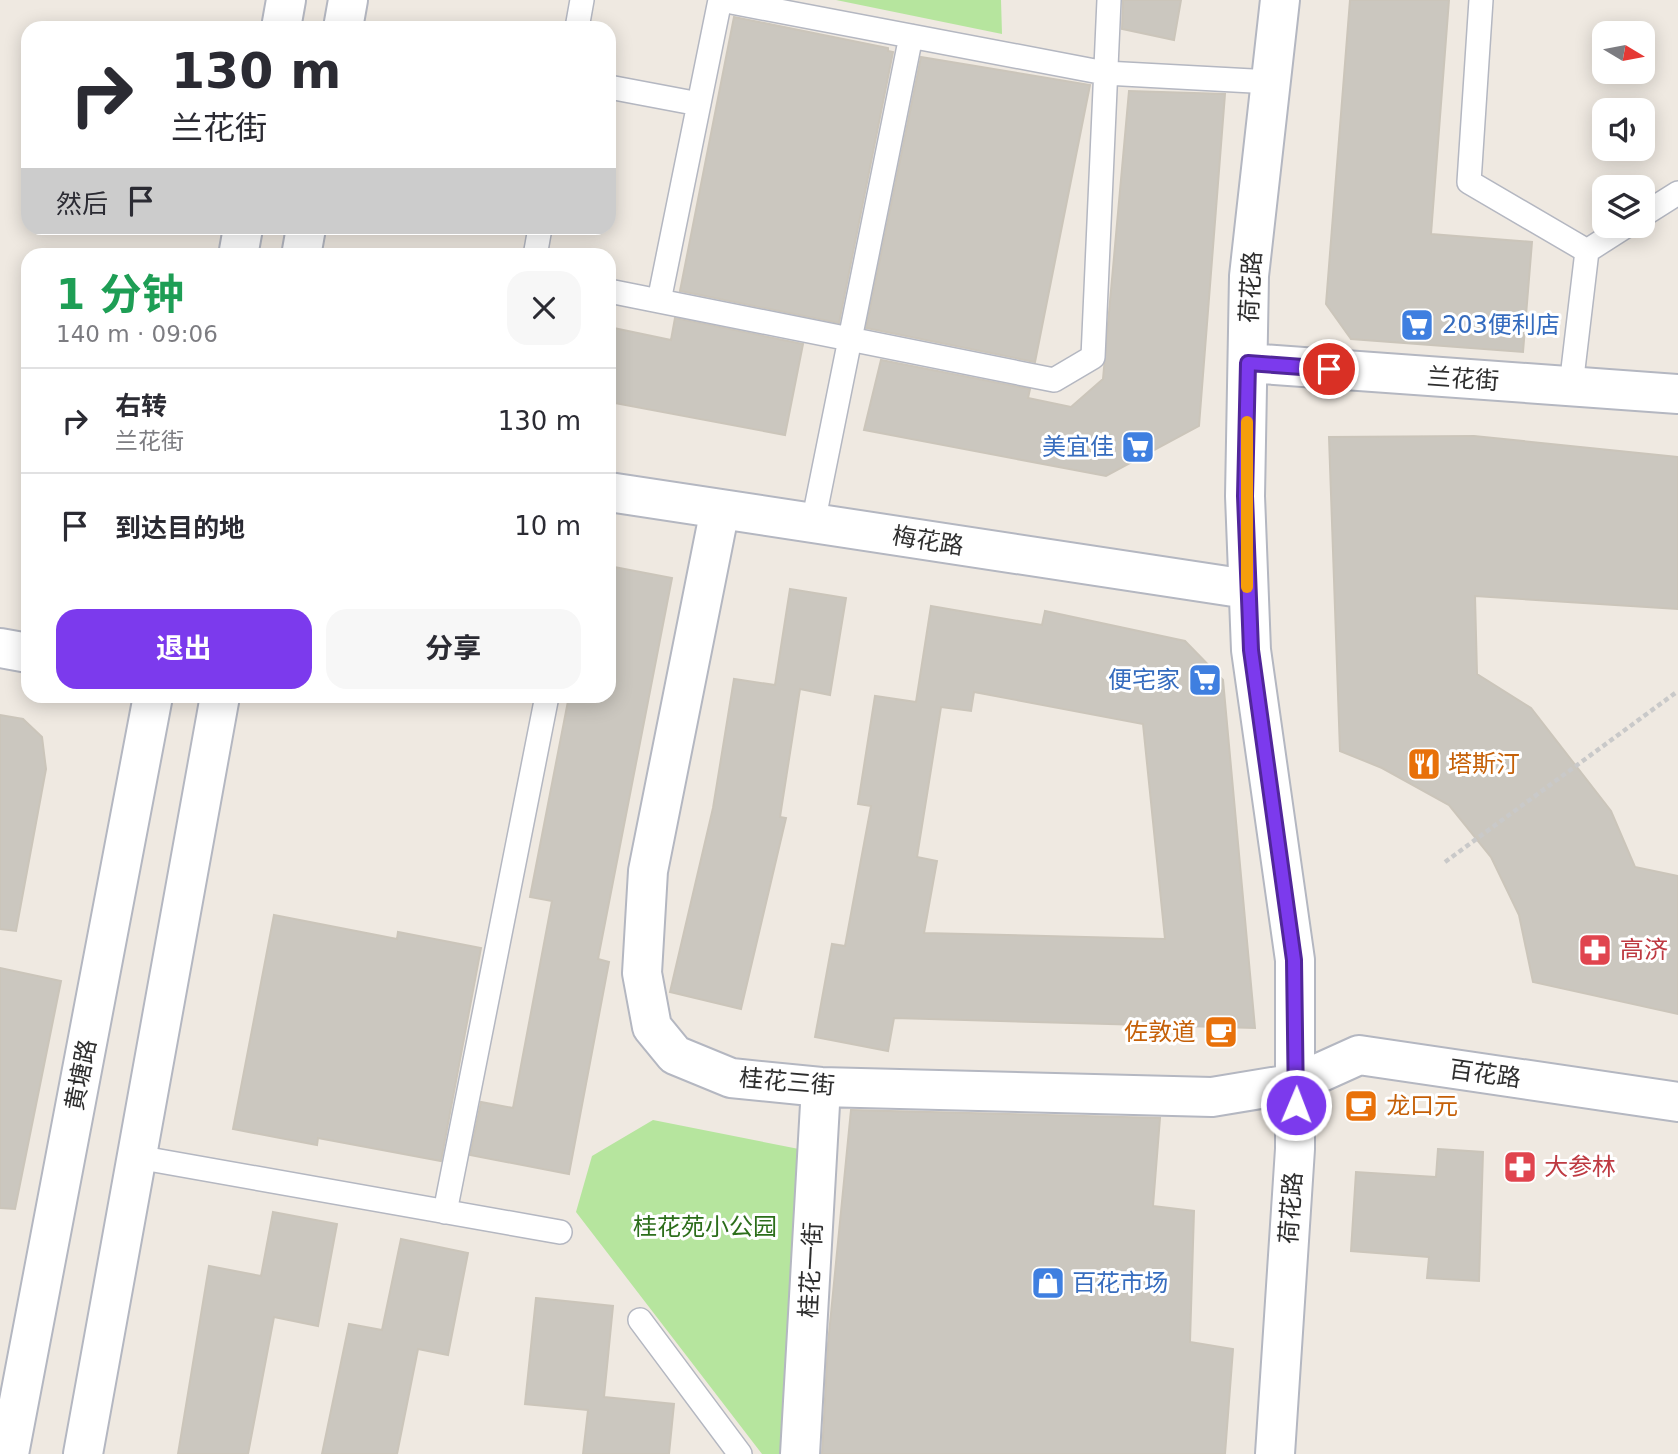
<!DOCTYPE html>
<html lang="zh">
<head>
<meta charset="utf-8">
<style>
	:root { --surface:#fff; --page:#f7f7f7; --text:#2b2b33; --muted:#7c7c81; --line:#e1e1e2; --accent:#7c3aed }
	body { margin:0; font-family:"DejaVu Sans","Noto Sans SC",sans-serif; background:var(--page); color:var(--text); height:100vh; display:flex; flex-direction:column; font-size:26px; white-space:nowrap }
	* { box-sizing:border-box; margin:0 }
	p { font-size:23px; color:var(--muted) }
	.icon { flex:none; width:38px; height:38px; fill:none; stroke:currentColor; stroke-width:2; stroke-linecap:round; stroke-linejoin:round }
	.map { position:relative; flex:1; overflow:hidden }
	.panel { position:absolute; left:21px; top:248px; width:595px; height:455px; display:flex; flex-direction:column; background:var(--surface); border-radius:21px; box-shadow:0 4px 18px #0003 }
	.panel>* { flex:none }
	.top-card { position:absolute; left:21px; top:21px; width:595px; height:214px; border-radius:21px; box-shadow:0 4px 18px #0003; background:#fff; color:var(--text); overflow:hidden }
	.needle { width:46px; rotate:100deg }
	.tools { position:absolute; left:1592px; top:21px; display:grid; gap:14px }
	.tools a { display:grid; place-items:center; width:63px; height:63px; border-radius:14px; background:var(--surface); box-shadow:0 4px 18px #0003; font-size:35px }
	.pin { position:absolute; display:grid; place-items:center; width:60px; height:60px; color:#fff; margin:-30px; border:4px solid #fff; border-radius:50%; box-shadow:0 2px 7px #0007 }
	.me { position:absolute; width:77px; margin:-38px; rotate:1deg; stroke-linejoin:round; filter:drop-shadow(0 0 5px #0008) }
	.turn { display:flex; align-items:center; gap:24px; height:147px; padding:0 35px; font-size:32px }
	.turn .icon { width:91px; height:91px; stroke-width:2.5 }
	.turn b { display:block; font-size:49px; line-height:60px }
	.then { display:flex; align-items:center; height:66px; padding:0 35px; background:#0003; gap:14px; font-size:26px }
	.round { display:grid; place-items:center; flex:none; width:74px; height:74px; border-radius:21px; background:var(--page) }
	.headline { display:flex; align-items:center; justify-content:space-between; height:119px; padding:0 35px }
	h1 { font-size:42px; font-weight:700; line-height:52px; color:#1e9e55 }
	.primary-button { display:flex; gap:14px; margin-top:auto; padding:14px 35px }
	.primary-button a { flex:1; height:80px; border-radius:21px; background:var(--accent); color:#fff; font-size:28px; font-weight:700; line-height:80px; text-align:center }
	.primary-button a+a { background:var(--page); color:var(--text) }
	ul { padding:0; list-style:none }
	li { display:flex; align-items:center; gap:21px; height:105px; padding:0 35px; border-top:2px solid var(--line) }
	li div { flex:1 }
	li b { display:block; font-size:26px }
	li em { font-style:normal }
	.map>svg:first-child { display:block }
</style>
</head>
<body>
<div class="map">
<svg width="1678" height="1454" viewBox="0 0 1678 1454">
	<rect width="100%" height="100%" fill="#efe9e1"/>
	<path fill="#b6e59e" d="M 836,0 L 1001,0 L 1002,34 Z
		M 653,1120 L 804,1150 L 788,1454 L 762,1454 L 576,1212 L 592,1156 Z"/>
	<path fill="#cbc7bf" stroke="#cbc5ba" stroke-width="2" fill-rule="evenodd" d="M 1123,0 L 1181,0 L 1174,40 L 1122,29 Z
		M 1350,0 L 1449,0 L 1431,234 L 1532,242 L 1523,352 L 1351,339 L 1326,304 Z
		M 734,17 L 888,48 L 888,51 L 893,52 L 839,323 L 680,291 Z
		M 921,57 L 1090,85 L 1035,362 L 866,328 Z
		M 1129,91 L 1225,94 L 1199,426 L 1106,476 L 864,430 L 881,360 L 1030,389 L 1028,398 L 1071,407 L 1103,379 Z
		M 675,318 L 803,344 L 785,435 L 609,402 L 609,327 L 671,340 Z
		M 1474,436 L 1678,457 L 1678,609 L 1475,596 L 1477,674 L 1531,708 L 1611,811 L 1635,867 L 1678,876 L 1678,1014 L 1533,982 L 1519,915 L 1491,857 L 1449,805 L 1382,768 L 1340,751 L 1329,437 Z
		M 609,566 L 672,578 L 598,959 L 609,962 L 569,1174 L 470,1155 L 481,1102 L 513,1108 L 552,901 L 530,897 L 569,696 L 609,696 Z
		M 790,589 L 846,598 L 830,695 L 800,689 L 780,817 L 786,818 L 741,1009 L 670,992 L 713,808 L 734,679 L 775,685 Z
		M 931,606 L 1042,625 L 1045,611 L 1185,641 L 1223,680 L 1255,1028 L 894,1018 L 888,1051 L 815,1037 L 832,944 L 845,946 L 871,806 L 858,804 L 875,696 L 916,702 ZM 974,692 L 1143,724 L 1165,939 L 924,933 L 937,861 L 917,857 L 941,707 L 971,711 Z
		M 0,715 L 23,719 L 42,737 L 46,769 L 16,931 L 0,929 Z
		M 274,915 L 397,939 L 398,932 L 481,948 L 441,1161 L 318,1138 L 317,1145 L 233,1129 Z
		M 0,968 L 61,981 L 15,1209 L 0,1208 Z
		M 851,1110 L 1160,1118 L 1153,1206 L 1194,1211 L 1190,1342 L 1233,1349 L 1225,1454 L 822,1454 L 828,1344 Z
		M 1438,1149 L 1483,1152 L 1479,1281 L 1427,1278 L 1429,1257 L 1351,1251 L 1356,1172 L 1436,1177 Z
		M 273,1212 L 337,1224 L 318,1326 L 274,1317 L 248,1454 L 178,1454 L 209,1266 L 261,1276 Z
		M 401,1239 L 468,1253 L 448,1355 L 418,1349 L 397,1454 L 322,1454 L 349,1324 L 382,1330 Z
		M 536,1298 L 613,1306 L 604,1397 L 674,1404 L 669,1454 L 583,1454 L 588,1410 L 525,1404 Z"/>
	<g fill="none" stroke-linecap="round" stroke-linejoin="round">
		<defs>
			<path id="service" d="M 721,0 L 1105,73 L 1271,82
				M 1481,0 L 1469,182 L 1587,251
				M 577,28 L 582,0
				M 609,87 L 699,104
				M 1643,215 L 1678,193
				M 1587,251 L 1626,226
				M 535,256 L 540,228
				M 609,291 L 1054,380 L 1093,357 L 1109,0
				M 659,301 L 720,0
				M 1571,386 L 1587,251
				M 813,523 L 911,36
				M 137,1157 L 560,1232
				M 445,1212 L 547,696
				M 640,1320 L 740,1454"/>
			<path id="minor" d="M 1248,363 L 1678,394
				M 609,492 L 1247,589
				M 720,509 L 648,871 L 642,973 L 652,1027 L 675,1055 L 731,1078 L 821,1087 L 1212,1097 L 1297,1083 L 1359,1055 L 1678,1102
				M 0,648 L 28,653
				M 800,1454 L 821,1087
				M 1275,1454 L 1295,1149 L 1295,960 L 1251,650 L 1245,496 L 1249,276 L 1280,0"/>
			<path id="secondary" d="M 281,28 L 286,0
				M 343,28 L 348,0
				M 238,256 L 243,228
				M 301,256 L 306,228
				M 9,1454 L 153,696
				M 83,1454 L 220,696"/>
		</defs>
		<use href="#service" stroke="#b4b7c1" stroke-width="26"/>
		<use href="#minor" stroke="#b4b7c1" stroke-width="42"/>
		<use href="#secondary" stroke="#b4b7c1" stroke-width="42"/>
		<path stroke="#c9c9c9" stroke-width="4.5" stroke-dasharray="5 3.5" stroke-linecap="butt" d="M 1445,862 L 1678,691"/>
		<use href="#service" stroke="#fff" stroke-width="23"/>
		<use href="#minor" stroke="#fff" stroke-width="38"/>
		<use href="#secondary" stroke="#fff" stroke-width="38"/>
	</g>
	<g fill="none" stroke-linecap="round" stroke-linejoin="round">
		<defs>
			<path id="route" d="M 1296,1105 L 1294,960 L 1251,650 L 1245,496 L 1248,363 L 1329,369"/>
		</defs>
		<use href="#route" stroke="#51269a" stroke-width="18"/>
		<use href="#route" stroke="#7c3aed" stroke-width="12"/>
		<path stroke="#f59e0b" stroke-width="12" d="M 1247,422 L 1247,587"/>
	</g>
	<defs>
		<symbol id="supermarket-square" viewBox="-11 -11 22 22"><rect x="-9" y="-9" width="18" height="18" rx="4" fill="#3f7fe0" stroke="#fff"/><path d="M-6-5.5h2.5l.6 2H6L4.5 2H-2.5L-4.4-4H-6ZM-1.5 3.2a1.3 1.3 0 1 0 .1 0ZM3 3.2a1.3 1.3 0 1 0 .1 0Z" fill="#fff"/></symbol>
		<symbol id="restaurant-square" viewBox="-11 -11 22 22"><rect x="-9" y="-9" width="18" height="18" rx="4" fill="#e8710a" stroke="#fff"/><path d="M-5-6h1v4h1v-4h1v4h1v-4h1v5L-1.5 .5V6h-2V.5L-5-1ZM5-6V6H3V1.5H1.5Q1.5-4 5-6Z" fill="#fff"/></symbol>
		<symbol id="pharmacy-square" viewBox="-11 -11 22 22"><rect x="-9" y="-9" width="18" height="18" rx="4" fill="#e0444e" stroke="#fff"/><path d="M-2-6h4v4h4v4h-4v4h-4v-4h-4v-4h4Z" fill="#fff"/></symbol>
		<symbol id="cafe-square" viewBox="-11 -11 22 22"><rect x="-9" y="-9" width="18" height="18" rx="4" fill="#e8710a" stroke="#fff"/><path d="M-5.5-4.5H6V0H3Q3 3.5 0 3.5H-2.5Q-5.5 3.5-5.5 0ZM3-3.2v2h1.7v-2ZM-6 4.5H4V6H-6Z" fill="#fff"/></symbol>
		<symbol id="shop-square" viewBox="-11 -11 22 22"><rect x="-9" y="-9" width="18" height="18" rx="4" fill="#3f7fe0" stroke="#fff"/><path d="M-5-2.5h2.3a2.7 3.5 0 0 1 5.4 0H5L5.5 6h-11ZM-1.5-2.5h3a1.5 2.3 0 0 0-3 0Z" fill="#fff"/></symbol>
	</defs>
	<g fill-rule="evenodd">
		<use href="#supermarket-square" x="1398" y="306" width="38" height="38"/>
		<use href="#supermarket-square" x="1119" y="428" width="38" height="38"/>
		<use href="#supermarket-square" x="1186" y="661" width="38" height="38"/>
		<use href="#restaurant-square" x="1405" y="745" width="38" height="38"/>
		<use href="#pharmacy-square" x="1576" y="931" width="38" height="38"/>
		<use href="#cafe-square" x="1202" y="1013" width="38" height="38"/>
		<use href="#cafe-square" x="1342" y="1087" width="38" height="38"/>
		<use href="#pharmacy-square" x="1501" y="1148" width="38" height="38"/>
		<use href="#shop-square" x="1029" y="1264" width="38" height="38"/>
	</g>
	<g text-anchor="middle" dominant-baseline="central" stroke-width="6" stroke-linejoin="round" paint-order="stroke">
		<g font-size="24" fill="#2e2e2e" stroke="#fff">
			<text transform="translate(1251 287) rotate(-87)">荷花路</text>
			<text transform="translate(1463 379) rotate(4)">兰花街</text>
			<text transform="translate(928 541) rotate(9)">梅花路</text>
			<text transform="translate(1485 1074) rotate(8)">百花路</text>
			<text transform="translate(81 1075) rotate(-79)">黄塘路</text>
			<text transform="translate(787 1082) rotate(5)">桂花三街</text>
			<text transform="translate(1291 1208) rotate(-86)">荷花路</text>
			<text transform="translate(811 1270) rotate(-87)">桂花一街</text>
		</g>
		<g font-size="24" fill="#366cbe" stroke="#fff" text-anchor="start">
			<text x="1442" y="325">203便利店</text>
			<text x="1114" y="447" text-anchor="end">美宜佳</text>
			<text x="1180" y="680" text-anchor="end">便宅家</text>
			<text x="1072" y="1283">百花市场</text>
		</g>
		<g font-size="24" fill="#c56008" stroke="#fff" text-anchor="start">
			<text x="1448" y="764">塔斯汀</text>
			<text x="1196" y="1032" text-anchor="end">佐敦道</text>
			<text x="1386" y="1106">龙口元</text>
		</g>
		<g font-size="24" fill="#be3a42" stroke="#fff" text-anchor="start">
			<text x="1620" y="950">高济</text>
			<text x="1544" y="1167">大参林</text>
		</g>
		<g font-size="24" fill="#2c6e1b" stroke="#fff">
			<text x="705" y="1227">桂花苑小公园</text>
		</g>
	</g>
</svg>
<div class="tools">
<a><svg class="needle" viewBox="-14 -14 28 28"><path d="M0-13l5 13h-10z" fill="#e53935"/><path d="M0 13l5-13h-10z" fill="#7c7c81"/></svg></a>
<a><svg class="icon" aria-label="sound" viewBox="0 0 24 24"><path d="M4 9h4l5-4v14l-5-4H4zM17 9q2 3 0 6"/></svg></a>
<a><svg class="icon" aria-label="layers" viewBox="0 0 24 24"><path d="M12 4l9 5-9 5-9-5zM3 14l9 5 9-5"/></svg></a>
</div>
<div class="pin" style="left:1329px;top:369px;background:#d93025"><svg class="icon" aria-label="arrive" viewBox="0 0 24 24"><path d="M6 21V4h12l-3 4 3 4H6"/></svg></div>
<svg class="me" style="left:1296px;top:1105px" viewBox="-20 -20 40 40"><circle r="17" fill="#7c3aed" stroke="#fff" stroke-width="3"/><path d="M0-11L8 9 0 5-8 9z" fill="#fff"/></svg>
<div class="top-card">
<div class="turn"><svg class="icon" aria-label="right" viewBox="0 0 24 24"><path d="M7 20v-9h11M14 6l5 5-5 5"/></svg><div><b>130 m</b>兰花街</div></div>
<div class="then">然后<svg class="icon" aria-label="arrive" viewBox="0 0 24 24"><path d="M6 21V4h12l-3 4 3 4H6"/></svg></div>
</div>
<section class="panel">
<div class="headline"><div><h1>1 分钟</h1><p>140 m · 09:06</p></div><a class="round"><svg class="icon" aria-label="close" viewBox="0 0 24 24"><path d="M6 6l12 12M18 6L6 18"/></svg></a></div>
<ul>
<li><svg class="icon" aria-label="right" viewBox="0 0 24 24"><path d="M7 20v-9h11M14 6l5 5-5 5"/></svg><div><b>右转</b><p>兰花街</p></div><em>130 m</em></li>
<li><svg class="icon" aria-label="arrive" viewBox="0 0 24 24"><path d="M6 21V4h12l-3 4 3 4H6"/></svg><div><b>到达目的地</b></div><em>10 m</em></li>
</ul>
<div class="primary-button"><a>退出</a><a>分享</a></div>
</section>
</div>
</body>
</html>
